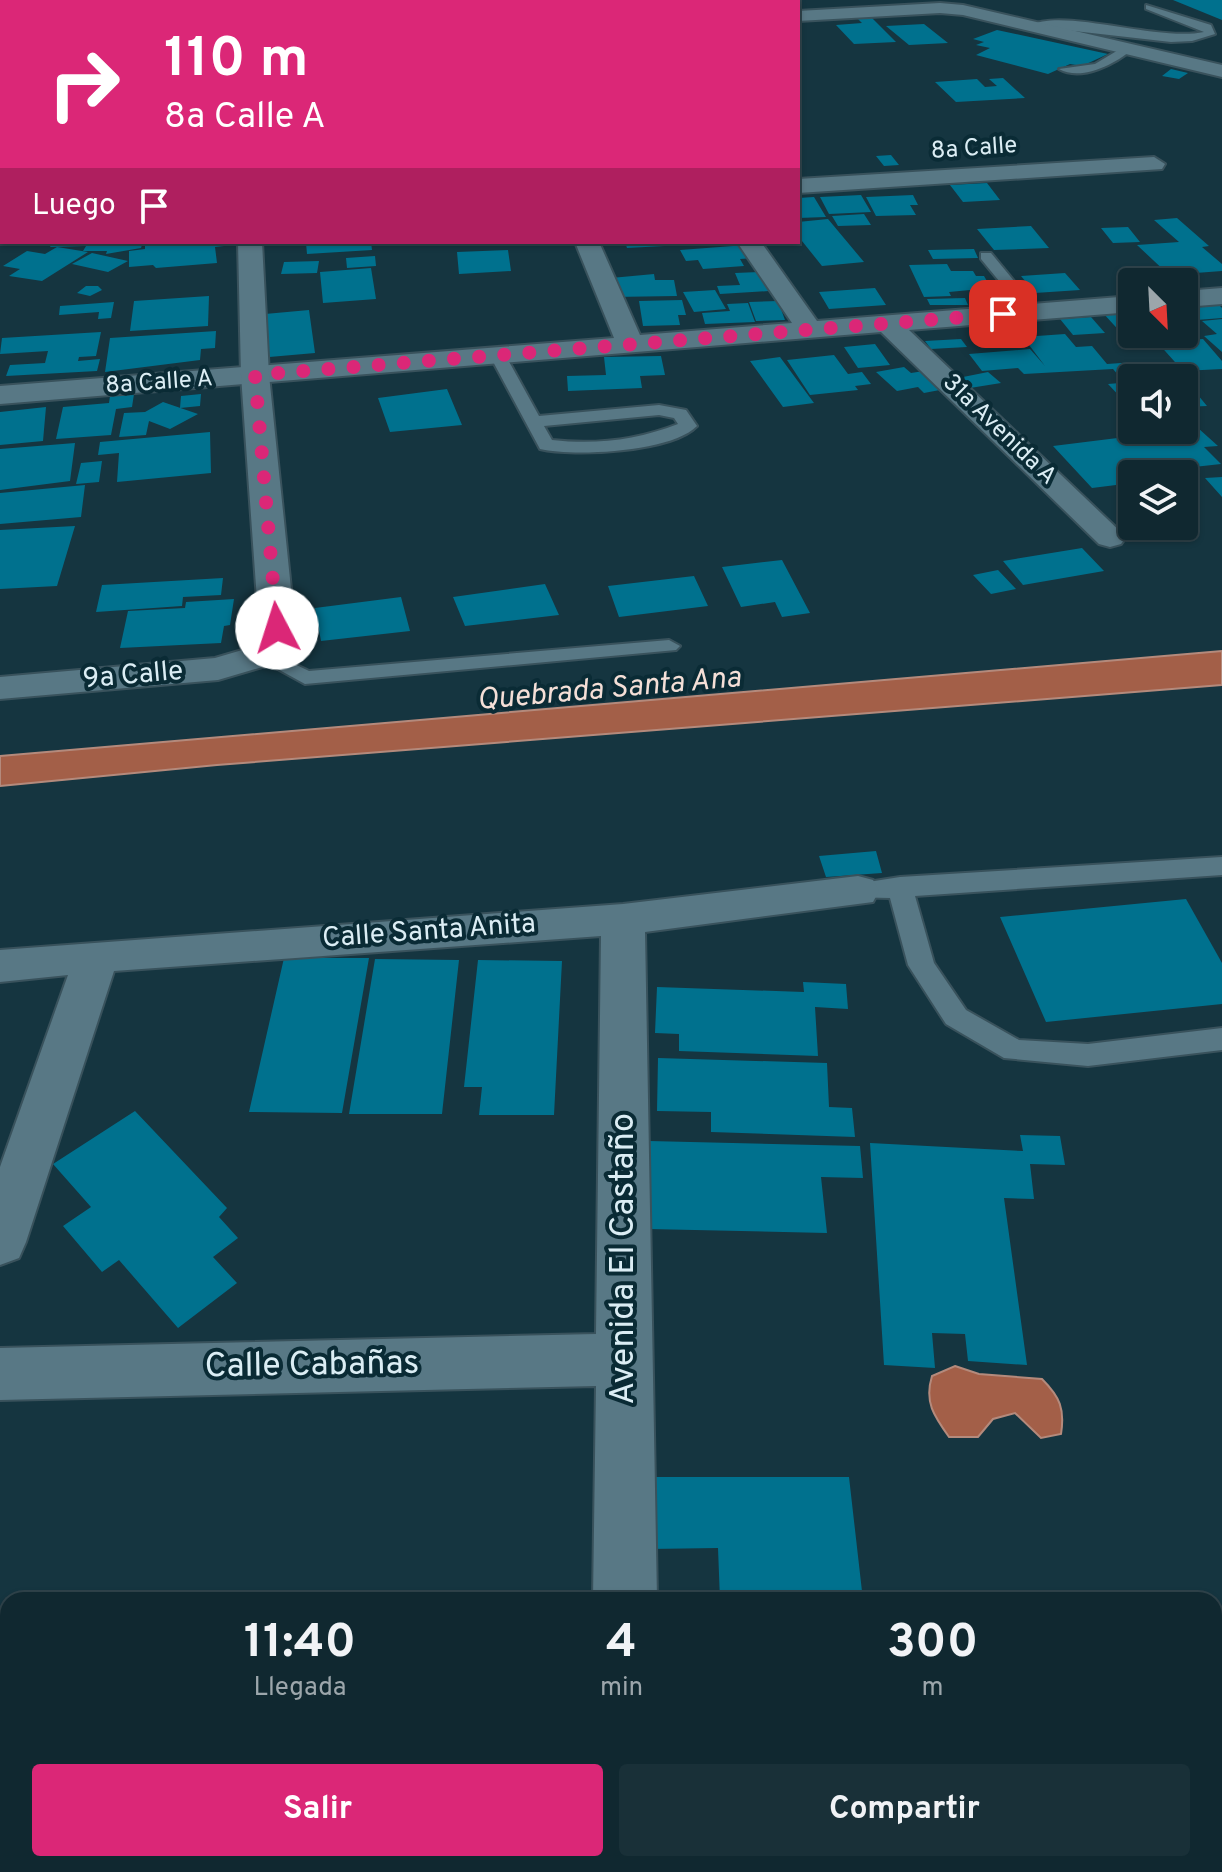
<!DOCTYPE html>
<html lang="es">
<head>
<meta charset="utf-8">
<style>
	:root { --surface:#102830; --page:#193038; --text:#f1f3f6; --muted:#9ca6ab; --line:#30444c; --accent:#db2777 }
	body { margin:0; font-family:Overpass,sans-serif; background:var(--page); color:var(--text); height:100vh; display:flex; flex-direction:column; font-size:30px; white-space:nowrap }
	* { box-sizing:border-box; margin:0 }
	p { font-size:26px; color:var(--muted) }
	.icon { flex:none; width:44px; height:44px; fill:none; stroke:currentColor; stroke-width:2; stroke-linecap:round; stroke-linejoin:round }
	.map { position:relative; flex:1; overflow:hidden }
	.panel { position:absolute; left:0px; top:1592px; width:1222px; height:280px; display:flex; flex-direction:column; background:var(--surface); border-radius:24px 24px 0 0; box-shadow:0 2px 6px #0004,0 0 0 2px var(--line) }
	.panel>* { flex:none }
	.top-card { position:absolute; left:0px; top:0px; width:800px; height:244px; box-shadow:0 2px 6px #0004,0 0 0 2px var(--line); background:#db2777; color:#fff; overflow:hidden }
	.needle { width:52px; rotate:156deg }
	.fabs { position:absolute; left:1118px; top:268px; display:grid; gap:16px }
	.fabs a { display:grid; place-items:center; width:80px; height:80px; border-radius:8px; background:var(--surface); box-shadow:0 2px 6px #0004,0 0 0 2px var(--line); font-size:40px }
	.pin { position:absolute; display:grid; place-items:center; width:68px; height:68px; color:#fff; margin:-34px; border-radius:16px; box-shadow:0 4px 12px #0006 }
	.me { position:absolute; width:88px; margin:-44px; rotate:355deg; stroke-linejoin:round; filter:drop-shadow(0 0 6px #0008) }
	.turn { display:flex; align-items:center; gap:28px; height:168px; padding:0 32px; font-size:36px }
	.turn .icon { width:104px; height:104px; stroke-width:2.5 }
	.turn b { display:block; font-size:56px; line-height:68px }
	.then { display:flex; align-items:center; height:76px; padding:0 32px; background:#0003; gap:16px; font-size:30px }
	.eta { display:flex; justify-content:space-evenly; align-items:center; height:136px; text-align:center }
	.eta b { font-size:48px; font-weight:700; line-height:56px }
	.button { display:flex; gap:16px; margin-top:auto; padding:16px 32px }
	.button a { flex:1; height:92px; border-radius:8px; background:var(--accent); color:#fff; font-size:32px; font-weight:700; line-height:92px; text-align:center }
	.button a+a { background:var(--page); color:var(--text) }
	.map>svg:first-child { display:block }
</style>
</head>
<body>
<div class="map">
<svg width="1222" height="1872" viewBox="0 0 1222 1872">
	<rect width="100%" height="100%" fill="#153540"/>
	<path fill="#a35f48" stroke="#b48a7c" stroke-width="2" d="M 1222,651 L 1222,685 L 217,765 L 0,786 L 0,756 Z
		M 955,1366 L 979,1374 L 1042,1379 C 1060,1397 1065,1409 1061,1434 L 1041,1438 L 1015,1413 L 993,1419 L 978,1437 L 949,1437 C 934,1416 924,1402 932,1376 Z"/>
	<path fill="#00718e" d="M 1173,0 L 1222,0 L 1222,20 Z
		M 869,15 L 896,42 L 854,44 L 836,25 L 862,23 L 855,16 Z
		M 924,24 L 948,43 L 909,45 L 886,26 Z
		M 997,30 L 1108,54 L 1082,66 L 1070,64 L 1048,74 L 976,55 L 990,48 L 976,45 L 984,42 L 973,39 Z
		M 1171,69 L 1188,73 L 1179,79 L 1162,76 Z
		M 1003,78 L 1025,98 L 956,102 L 935,82 L 977,79 L 985,87 L 997,86 L 989,79 Z
		M 891,155 L 899,165 L 884,166 L 876,156 Z
		M 987,183 L 1000,200 L 963,202 L 950,185 Z
		M 861,195 L 871,212 L 829,214 L 820,197 Z
		M 913,195 L 918,205 L 910,205 L 916,215 L 876,216 L 866,197 Z
		M 814,197 L 826,217 L 798,218 L 798,198 Z
		M 864,214 L 871,225 L 838,226 L 832,216 Z
		M 1177,218 L 1209,246 L 1202,247 L 1222,264 L 1222,271 L 1169,275 L 1137,245 L 1179,242 L 1154,220 Z
		M 828,219 L 864,262 L 822,266 L 798,236 L 798,222 Z
		M 1031,226 L 1049,248 L 994,250 L 977,229 Z
		M 1128,227 L 1140,242 L 1113,243 L 1101,228 Z
		M 53,242 L 103,243 L 143,242 L 141,248 L 106,254 L 107,251 L 83,251 L 86,246 L 50,247 Z
		M 145,242 L 223,242 L 224,246 L 215,247 L 217,263 L 156,268 L 153,265 L 129,267 L 129,251 L 145,249 Z
		M 371,242 L 372,250 L 307,254 L 306,243 Z
		M 625,242 L 682,242 L 683,245 L 627,248 Z
		M 746,245 L 754,258 L 740,259 L 744,266 L 703,269 L 698,260 L 686,261 L 680,250 Z
		M 57,247 L 88,252 L 42,281 L 9,276 L 20,269 L 3,266 L 27,251 L 45,254 Z
		M 974,249 L 978,258 L 933,259 L 928,250 Z
		M 508,250 L 511,271 L 459,274 L 457,252 Z
		M 92,253 L 128,261 L 108,272 L 72,264 Z
		M 375,256 L 376,266 L 347,268 L 346,258 Z
		M 319,261 L 317,273 L 281,274 L 284,262 Z
		M 947,264 L 951,271 L 973,271 L 976,276 L 984,276 L 991,288 L 949,292 L 951,296 L 924,297 L 909,265 Z
		M 371,268 L 376,299 L 323,303 L 320,272 Z
		M 759,272 L 769,291 L 720,294 L 717,286 L 740,285 L 735,273 Z
		M 1065,273 L 1080,290 L 1035,293 L 1021,276 Z
		M 654,274 L 655,280 L 674,280 L 677,296 L 612,297 L 611,278 Z
		M 86,286 L 98,286 L 102,290 L 90,296 L 77,293 Z
		M 875,288 L 886,305 L 829,309 L 819,292 Z
		M 715,290 L 726,309 L 694,312 L 683,292 Z
		M 209,296 L 208,326 L 130,331 L 134,301 Z
		M 965,298 L 968,305 L 930,305 L 927,299 Z
		M 682,300 L 686,315 L 678,315 L 680,325 L 643,326 L 639,301 Z
		M 778,301 L 785,320 L 756,321 L 749,302 Z
		M 114,302 L 111,318 L 98,319 L 99,312 L 59,315 L 60,306 Z
		M 748,303 L 755,322 L 705,324 L 702,313 L 730,311 L 727,304 Z
		M 1218,304 L 1222,308 L 1222,318 L 1184,321 L 1184,307 Z
		M 309,310 L 315,353 L 258,358 L 254,315 Z
		M 1132,310 L 1132,334 L 1182,334 L 1186,338 L 1137,342 L 1132,337 L 1125,337 L 1102,312 Z
		M 1091,317 L 1105,333 L 1073,335 L 1060,319 Z
		M 1222,319 L 1222,352 L 1204,336 L 1217,334 L 1202,321 Z
		M 216,331 L 215,348 L 201,349 L 200,360 L 105,372 L 110,338 Z
		M 101,332 L 96,356 L 79,357 L 78,361 L 100,359 L 97,371 L 6,376 L 10,365 L 45,363 L 48,351 L 0,354 L 2,338 Z
		M 1065,334 L 1076,347 L 1092,346 L 1107,364 L 1135,362 L 1146,374 L 1119,376 L 1113,369 L 1024,374 L 1018,368 L 982,371 L 969,354 L 1030,349 L 1045,366 L 1023,337 Z
		M 961,339 L 967,347 L 931,349 L 925,341 Z
		M 1203,339 L 1222,361 L 1222,369 L 1183,371 L 1157,342 Z
		M 875,344 L 890,365 L 858,368 L 844,347 Z
		M 834,355 L 848,374 L 862,372 L 871,384 L 855,386 L 858,390 L 810,395 L 787,360 Z
		M 661,356 L 665,375 L 640,376 L 642,388 L 568,391 L 567,376 L 606,375 L 604,357 Z
		M 780,357 L 814,403 L 783,407 L 750,361 Z
		M 904,367 L 911,373 L 924,371 L 945,389 L 924,393 L 918,387 L 897,391 L 876,372 Z
		M 988,372 L 1001,383 L 970,388 L 958,378 Z
		M 1181,374 L 1184,378 L 1207,406 L 1184,407 L 1184,378 L 1159,375 Z
		M 1132,382 L 1132,401 L 1124,401 L 1108,384 Z
		M 447,389 L 462,425 L 390,432 L 378,398 Z
		M 134,394 L 132,407 L 116,409 L 111,435 L 56,439 L 63,407 L 109,403 L 110,396 Z
		M 201,394 L 200,406 L 180,408 L 181,396 Z
		M 163,402 L 198,414 L 170,429 L 149,421 L 146,435 L 119,437 L 124,413 L 145,412 Z
		M 46,407 L 43,441 L 0,445 L 0,412 Z
		M 1198,428 L 1218,446 L 1204,447 L 1221,464 L 1194,467 L 1200,473 L 1184,475 L 1170,470 L 1132,474 L 1132,483 L 1092,488 L 1053,446 Z
		M 210,432 L 211,473 L 117,482 L 119,453 L 98,455 L 100,442 Z
		M 75,443 L 70,481 L 0,490 L 0,449 Z
		M 102,461 L 99,482 L 76,484 L 81,463 Z
		M 1222,477 L 1222,497 L 1205,478 Z
		M 85,485 L 81,517 L 0,524 L 0,493 Z
		M 1132,519 L 1132,526 L 1169,526 L 1173,529 L 1139,536 L 1122,521 Z
		M 75,526 L 57,586 L 0,589 L 0,530 Z
		M 1082,548 L 1104,571 L 1023,585 L 1003,561 Z
		M 782,560 L 810,613 L 782,617 L 775,602 L 741,607 L 722,567 Z
		M 998,570 L 1016,589 L 991,594 L 973,575 Z
		M 694,576 L 708,606 L 619,617 L 608,586 Z
		M 223,578 L 221,595 L 183,597 L 182,606 L 96,612 L 102,585 Z
		M 545,584 L 559,615 L 465,626 L 453,597 Z
		M 401,597 L 410,631 L 321,641 L 315,608 Z
		M 234,599 L 230,625 L 224,626 L 221,643 L 120,648 L 128,611 L 185,608 L 186,602 Z
		M 876,851 L 882,873 L 826,877 L 819,856 Z
		M 1186,899 L 1222,963 L 1222,1004 L 1046,1022 L 1000,917 Z
		M 284,958 L 369,958 L 342,1113 L 249,1112 Z
		M 375,959 L 459,960 L 442,1114 L 349,1114 Z
		M 478,960 L 562,961 L 554,1115 L 479,1115 L 482,1087 L 464,1087 Z
		M 803,982 L 846,984 L 848,1009 L 815,1007 L 818,1056 L 679,1051 L 679,1034 L 655,1033 L 657,987 L 804,992 Z
		M 658,1058 L 827,1063 L 829,1107 L 852,1108 L 855,1137 L 711,1132 L 711,1112 L 657,1111 Z
		M 135,1111 L 227,1208 L 219,1217 L 238,1238 L 213,1257 L 237,1283 L 178,1328 L 119,1260 L 102,1272 L 63,1226 L 91,1207 L 53,1164 Z
		M 1020,1135 L 1060,1136 L 1065,1165 L 1030,1164 L 1034,1199 L 1004,1198 L 1027,1365 L 968,1361 L 965,1334 L 932,1333 L 935,1368 L 884,1365 L 870,1143 L 1023,1151 Z
		M 649,1141 L 860,1146 L 863,1178 L 821,1177 L 827,1233 L 648,1229 Z
		M 648,1477 L 849,1477 L 863,1600 L 720,1600 L 718,1548 L 649,1549 Z"/>
	<g fill="none" stroke-linecap="round" stroke-linejoin="round">
		<defs>
			<path id="lane" d="M 315,0 L 356,0 L 314,2 Z
				M 1146,5 L 1211,25 L 1215,34 L 1192,41 L 1171,42 L 1030,26 C 1061,7 1158,42 1204,32 L 1146,9 Z
				M 1125,46 L 1134,48 C 1117,63 1082,82 1059,69 L 1095,64 Z
				M 981,253 L 991,253 L 1037,309 L 1037,315 L 1027,315 L 981,259 Z
				M 498,351 L 506,356 L 539,416 L 659,405 L 686,410 L 697,426 C 672,452 574,457 540,449 L 490,356 ZM 659,415 L 674,418 L 678,424 C 637,440 596,445 552,440 L 544,426 Z
				M 669,640 L 680,646 L 676,650 L 305,684 L 252,655 L 263,649 L 309,671 Z
				M 1222,857 L 1222,875 L 915,896 L 934,963 L 966,1010 L 1019,1040 L 1088,1044 L 1222,1028 L 1222,1050 L 1088,1066 L 1004,1058 L 946,1024 L 908,965 L 890,898 L 849,897 L 845,891 L 849,885 L 900,877 Z"/>
			<path id="street" d="M 66,0 L 84,0 L 65,2 Z
				M 770,0 L 788,0 L 790,2 L 772,2 Z
				M 1154,157 L 1165,164 L 1162,169 L 798,193 L 798,179 Z
				M 575,242 L 599,242 L 640,335 L 792,323 L 737,242 L 761,242 L 817,321 L 1132,296 L 1132,312 L 909,330 L 1126,537 L 1121,544 L 1110,547 L 1099,544 L 881,332 L 0,404 L 0,386 L 614,338 Z
				M 1222,288 L 1222,304 L 1184,307 L 1184,291 Z
				M 858,876 L 873,880 L 879,891 L 873,902 L 645,932 L 657,1600 L 593,1600 L 596,1386 L 0,1400 L 0,1348 L 596,1334 L 601,936 L 114,971 L 26,1242 L 19,1258 L 0,1265 L 0,1167 L 68,975 L 0,982 L 0,950 L 623,904 Z
				M 591,1864 L 661,1864 L 661,1872 L 591,1872 Z"/>
			<path id="secondary" d="M 472,0 L 490,0 L 491,2 L 473,2 Z
				M 940,3 L 963,5 L 1222,65 L 1222,77 L 963,15 L 940,13 L 798,21 L 798,11 Z
				M 2,52 L 2,64 L 0,65 L 0,53 Z
				M 238,242 L 262,242 L 269,375 L 295,628 L 276,663 L 218,680 L 0,699 L 0,677 L 215,658 L 249,648 L 259,628 L 241,375 Z"/>
		</defs>
		<use href="#lane" stroke="#39525c" stroke-width="4"/>
		<use href="#street" stroke="#39525c" stroke-width="4"/>
		<use href="#secondary" stroke="#39525c" stroke-width="4"/>
		<use href="#lane" fill="#587885" fill-rule="evenodd"/>
		<use href="#street" fill="#587885" fill-rule="evenodd"/>
		<use href="#secondary" fill="#587885" fill-rule="evenodd"/>
	</g>
	<g fill="none" stroke-linecap="round" stroke-linejoin="round">
		<path stroke="#db2777" stroke-width="14" stroke-dasharray="0 25.2" d="M 277,628 L 255,375 L 1003,314"/>
	</g>
	<g text-anchor="middle" dominant-baseline="central" stroke-width="8" stroke-linejoin="round" paint-order="stroke">
		<g font-size="24" fill="#dbedf4" stroke="#0a2b35">
			<text transform="translate(974 149) rotate(-4)">8a Calle</text>
			<text transform="translate(159 383) rotate(-4)">8a Calle A</text>
			<text transform="translate(999 430) rotate(44)">31a Avenida A</text>
		</g>
		<g font-size="28" fill="#dbedf4" stroke="#0a2b35">
			<text transform="translate(133 676) rotate(-5)">9a Calle</text>
			<text transform="translate(429 932) rotate(-4)">Calle Santa Anita</text>
		</g>
		<g font-size="30" font-style="italic" fill="#f4dfd7" stroke="#0a2b35">
			<text transform="translate(609 690) rotate(-5)">Quebrada Santa Ana</text>
		</g>
		<g font-size="34" fill="#dbedf4" stroke="#0a2b35">
			<text transform="translate(624 1259) rotate(-90)">Avenida El Castaño</text>
			<text transform="translate(312 1366) rotate(-1)">Calle Cabañas</text>
		</g>
	</g>
</svg>
<div class="fabs">
<a><svg class="needle" viewBox="-14 -14 28 28"><path d="M0-13l5 13h-10z" fill="#e53935"/><path d="M0 13l5-13h-10z" fill="#9ca6ab"/></svg></a>
<a><svg class="icon" aria-label="sound" viewBox="0 0 24 24"><path d="M4 9h4l5-4v14l-5-4H4zM17 9q2 3 0 6"/></svg></a>
<a><svg class="icon" aria-label="layers" viewBox="0 0 24 24"><path d="M12 4l9 5-9 5-9-5zM3 14l9 5 9-5"/></svg></a>
</div>
<div class="pin" style="left:1003px;top:314px;background:#d93025"><svg class="icon" aria-label="arrive" viewBox="0 0 24 24"><path d="M6 21V4h12l-3 4 3 4H6"/></svg></div>
<svg class="me" style="left:277px;top:628px" viewBox="-20 -20 40 40"><circle r="19" fill="#fff"/><path d="M0-13L10 11 0 6-10 11z" fill="#db2777"/></svg>
<div class="top-card">
<div class="turn"><svg class="icon" aria-label="right" viewBox="0 0 24 24"><path d="M7 20v-9h11M14 6l5 5-5 5"/></svg><div><b>110 m</b>8a Calle A</div></div>
<div class="then">Luego<svg class="icon" aria-label="arrive" viewBox="0 0 24 24"><path d="M6 21V4h12l-3 4 3 4H6"/></svg></div>
</div>
<section class="panel">
<div class="eta">
<div><b>11:40</b><p>Llegada</p></div>
<div><b>4</b><p>min</p></div>
<div><b>300</b><p>m</p></div>
</div>
<div class="button"><a>Salir</a><a>Compartir</a></div>
</section>
</div>
</body>
</html>
